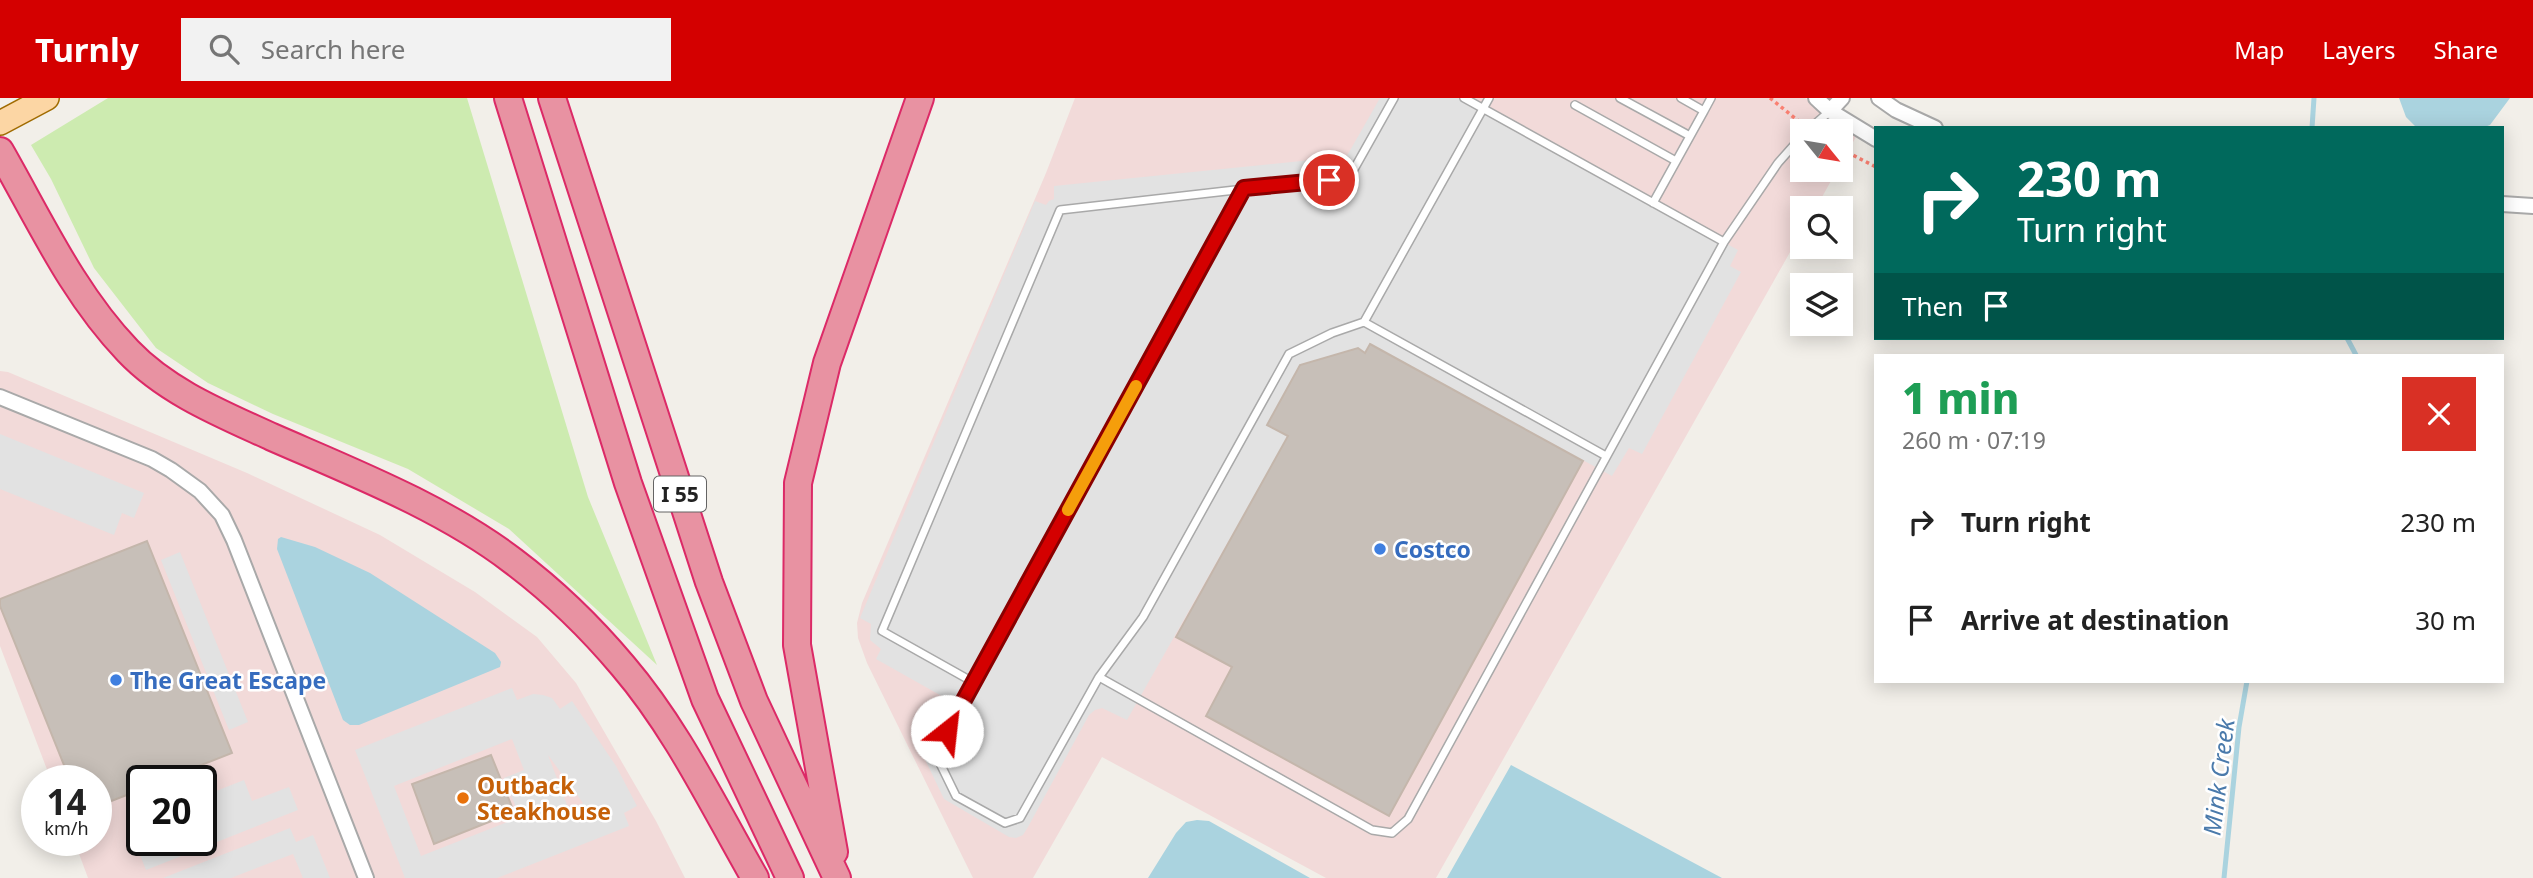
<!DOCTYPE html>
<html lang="en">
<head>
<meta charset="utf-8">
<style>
	:root { --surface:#fff; --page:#f2f2f2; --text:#222; --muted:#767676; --accent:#d40000 }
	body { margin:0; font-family:"Noto Sans",sans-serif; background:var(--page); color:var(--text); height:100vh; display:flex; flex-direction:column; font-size:26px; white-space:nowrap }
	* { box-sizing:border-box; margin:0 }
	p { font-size:23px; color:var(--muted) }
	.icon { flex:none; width:38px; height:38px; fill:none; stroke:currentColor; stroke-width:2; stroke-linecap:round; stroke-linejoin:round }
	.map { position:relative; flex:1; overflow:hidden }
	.panel { position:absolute; left:1874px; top:256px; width:630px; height:329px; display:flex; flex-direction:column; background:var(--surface); border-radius:0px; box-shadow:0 4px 18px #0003 }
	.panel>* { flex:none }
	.top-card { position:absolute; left:1874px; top:28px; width:630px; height:214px; border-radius:0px; box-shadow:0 4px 18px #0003; background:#00695c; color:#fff; overflow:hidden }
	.needle { width:46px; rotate:120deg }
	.fabs { position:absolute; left:1790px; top:21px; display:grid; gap:14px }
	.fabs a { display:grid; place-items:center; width:63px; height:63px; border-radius:0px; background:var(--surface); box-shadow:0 4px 18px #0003; font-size:35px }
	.speed { position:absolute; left:21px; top:667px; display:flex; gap:14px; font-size:35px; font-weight:700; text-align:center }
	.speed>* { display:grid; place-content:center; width:91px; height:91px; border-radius:50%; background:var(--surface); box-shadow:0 4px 18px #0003; line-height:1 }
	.speed small { font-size:18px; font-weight:400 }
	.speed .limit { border:4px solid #111; border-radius:10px; background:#fff; color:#111 }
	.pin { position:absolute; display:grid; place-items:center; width:60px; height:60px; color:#fff; margin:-30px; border:4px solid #fff; border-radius:50%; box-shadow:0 2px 7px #0007 }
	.me { position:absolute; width:77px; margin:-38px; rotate:29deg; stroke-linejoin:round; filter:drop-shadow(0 0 5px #0008) }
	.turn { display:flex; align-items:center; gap:24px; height:147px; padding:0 28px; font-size:32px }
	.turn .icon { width:91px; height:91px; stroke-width:2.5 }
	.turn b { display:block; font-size:49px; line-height:60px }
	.then { display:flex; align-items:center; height:66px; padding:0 28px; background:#0003; gap:14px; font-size:26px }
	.round { display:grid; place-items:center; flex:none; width:74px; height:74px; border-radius:0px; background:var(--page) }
	.headline { display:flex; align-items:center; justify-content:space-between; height:119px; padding:0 28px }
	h1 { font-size:42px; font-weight:800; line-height:52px; color:#1e9e55 }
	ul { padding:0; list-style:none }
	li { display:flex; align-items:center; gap:21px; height:98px; padding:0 28px }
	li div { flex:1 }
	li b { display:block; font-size:26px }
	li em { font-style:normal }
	header { display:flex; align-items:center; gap:42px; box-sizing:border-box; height:98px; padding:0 35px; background:var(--accent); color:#fff }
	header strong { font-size:33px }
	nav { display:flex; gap:38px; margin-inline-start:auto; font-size:24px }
	.search { width:490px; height:63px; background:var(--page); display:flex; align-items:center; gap:18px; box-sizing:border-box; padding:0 24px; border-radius:0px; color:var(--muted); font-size:26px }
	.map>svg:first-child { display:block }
</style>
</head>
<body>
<header>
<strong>Turnly</strong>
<div class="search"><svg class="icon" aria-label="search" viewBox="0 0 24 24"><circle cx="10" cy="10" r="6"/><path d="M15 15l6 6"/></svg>Search here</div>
<nav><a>Map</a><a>Layers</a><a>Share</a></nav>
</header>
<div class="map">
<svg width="2533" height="780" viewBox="0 0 2533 780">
	<rect width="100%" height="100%" fill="#f2efe9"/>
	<path fill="#f2dad9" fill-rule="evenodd" d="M 1075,0 L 1805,0 L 1856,39 L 1841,65 L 1841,33 L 1802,33 L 1802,72 L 1837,72 L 1816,110 L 1802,110 L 1802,133 L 1436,780 L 1326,780 L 1102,659 L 1033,780 L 973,780 L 867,565 L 858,540 L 857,525 L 862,505 L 1046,75 Z
		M 0,273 L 8,274 L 247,375 L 380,437 L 475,494 L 537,539 L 576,585 L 656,723 L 685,780 L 88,780 L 74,742 L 96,742 L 96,682 L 51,682 L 0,548 ZM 142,682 L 201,682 L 201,742 L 142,742 Z"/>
	<path fill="#cdebb0" d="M 108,0 L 467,0 L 588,399 L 657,567 L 509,431 L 408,371 L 273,316 L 208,285 L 156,250 L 94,170 L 51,81 L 31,47 Z"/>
	<path fill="#e2e2e2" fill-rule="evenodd" d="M 1380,0 L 1461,0 L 1738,152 L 1730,168 L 1741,174 L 1642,356 L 1629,350 L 1612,378 L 1370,246 L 1365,255 L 1357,250 L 1268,327 L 1288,338 L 1127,622 L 1102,610 L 1095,612 L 1089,617 L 1028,729 L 1023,737 L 1016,740 L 1009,739 L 944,701 L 921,653 L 947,601 L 876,561 L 881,551 L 870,542 L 871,526 L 860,520 L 1035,103 L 1046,107 L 1049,103 L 1054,101 L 1054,88 L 1311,62 L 1312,74 L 1333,71 L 1344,63 Z
		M 0,336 L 144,395 L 134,420 L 122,415 L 114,437 L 0,391 Z
		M 180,454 L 248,624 L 229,632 L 161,462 Z
		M 512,590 L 517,602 L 533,596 L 543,597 L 552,600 L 560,611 L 572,603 L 616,668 L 637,708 L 624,715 L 629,728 L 497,780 L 405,780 L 355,652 ZM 512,641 L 524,672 L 504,680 L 520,719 L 421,758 L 394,688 ZM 548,657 L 583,705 L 569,712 Z
		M 244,682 L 252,703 L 289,689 L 298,712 L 146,772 L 128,727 L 142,722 L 142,742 L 201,742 L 201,699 Z
		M 290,730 L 296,744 L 313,737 L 330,780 L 303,780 L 293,756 L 231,780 L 163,780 Z"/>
	<path fill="#aad3df" d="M 2399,0 L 2510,0 L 2490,27 L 2482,30 L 2417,30 L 2406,19 Z
		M 281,439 L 315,449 L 370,475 L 495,555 L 501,564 L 500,569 L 359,627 L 350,627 L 343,622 L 277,451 L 278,441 Z
		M 1511,667 L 1722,780 L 1447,780 Z
		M 1197,722 L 1209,723 L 1310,780 L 1148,780 L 1176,735 L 1186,724 Z"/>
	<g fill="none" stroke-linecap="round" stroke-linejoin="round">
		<path stroke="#aad3df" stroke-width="5" d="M 2312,30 L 2314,0
			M 2347,240 L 2356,257
			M 2224,780 L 2239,629 L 2247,583"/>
	</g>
	<path fill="#c7bfb8" stroke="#c4b6ab" stroke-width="2" d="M 1370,246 L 1583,363 L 1389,718 L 1206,618 L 1232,569 L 1176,539 L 1288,338 L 1267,327 L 1300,267 L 1358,250 L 1365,255 Z
		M 147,443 L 232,655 L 163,682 L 142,682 L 142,691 L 96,709 L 96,682 L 70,682 L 0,508 L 0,501 Z
		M 491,657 L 514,714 L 434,746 L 412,686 Z"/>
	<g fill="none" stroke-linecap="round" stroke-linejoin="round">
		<defs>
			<path id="service" d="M 1394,0 L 1349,80 L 1244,91 L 935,655 L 956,698 L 1005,725 L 1020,720 L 1099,579 L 1372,732 L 1392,735 L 1408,721 L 1724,144
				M 1464,0 L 1724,144 L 1778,65 L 1802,38
				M 1489,0 L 1364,224 L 1606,358
				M 1620,0 L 1690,38
				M 1575,7 L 1676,63
				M 1704,13 L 1711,0
				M 1807,33 L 1830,13
				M 1653,105 L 1704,13 L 1681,0
				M 1099,579 L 1143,519 L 1289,256 L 1332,235 L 1364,224
				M 973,584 L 882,533 L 1060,112 L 1244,91"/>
			<path id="minor" d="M 1816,0 L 1830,13 L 1876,41
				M 1879,0 L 1896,12 L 1935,30
				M 1830,13 L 1842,0
				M 2502,106 L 2533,108
				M 0,299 L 152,361 L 171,372 L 200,393 L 222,417 L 234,442 L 366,780"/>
			<path id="primary" d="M 0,25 L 47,0"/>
			<path id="motorway" d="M 508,0 L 628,385 L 705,601 L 790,780
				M 552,0 L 709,484 L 754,603 L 837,780
				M 0,53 C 39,121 73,196 128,253 C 167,294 222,316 272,339 C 352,374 444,410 513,463 C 553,493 591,530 623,568 C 677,631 714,709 755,780
				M 834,754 L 797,547 L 798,385 L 827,265 L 920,0"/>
		</defs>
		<use href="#service" stroke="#a9a9a9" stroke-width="10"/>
		<use href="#minor" stroke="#a9a9a9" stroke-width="18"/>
		<use href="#primary" stroke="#a06b00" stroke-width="26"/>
		<use href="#motorway" stroke="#dc2a67" stroke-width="30"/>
		<path stroke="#fa8072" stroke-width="3.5" stroke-dasharray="3.5 3.5" stroke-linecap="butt" d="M 1770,0 L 1801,25
			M 1841,51 L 1876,69"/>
		<use href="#service" stroke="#fff" stroke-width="7"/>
		<use href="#minor" stroke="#fff" stroke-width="14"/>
		<use href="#primary" stroke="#fcd6a4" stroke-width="23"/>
		<use href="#motorway" stroke="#e892a2" stroke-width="26"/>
	</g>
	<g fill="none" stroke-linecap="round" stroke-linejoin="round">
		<defs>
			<path id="route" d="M 947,633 L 1244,90 L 1329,82"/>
		</defs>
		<use href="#route" stroke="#8a0000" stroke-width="18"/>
		<use href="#route" stroke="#d40000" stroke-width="12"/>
		<path stroke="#f59e0b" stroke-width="12" d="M 1068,412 L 1136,288"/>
	</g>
	<g fill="#3f7fe0" stroke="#fff" stroke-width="2.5">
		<circle cx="1380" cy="451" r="7"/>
		<circle cx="116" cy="582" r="7"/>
	</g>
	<circle fill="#e8710a" stroke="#fff" stroke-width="2.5" cx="463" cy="700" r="7"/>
	<g text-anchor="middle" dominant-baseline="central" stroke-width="5" stroke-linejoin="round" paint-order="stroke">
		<rect fill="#fff" stroke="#646464" stroke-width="2" x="654" y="378.5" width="52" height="35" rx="5"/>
		<g font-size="21" font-weight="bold" fill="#222">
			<text x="680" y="396">I 55</text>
		</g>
		<g font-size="23" font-weight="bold" fill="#366cbe" stroke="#fff" text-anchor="start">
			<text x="1394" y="451">Costco</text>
			<text x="130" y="582">The Great Escape</text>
		</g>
		<g font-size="23" font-weight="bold" fill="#c56008" stroke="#fff" text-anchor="start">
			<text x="477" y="687">Outback<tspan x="477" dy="26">Steakhouse</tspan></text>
		</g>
		<g font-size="24" font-style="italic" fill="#4a7aab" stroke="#fff">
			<text transform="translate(2218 679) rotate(-83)">Mink Creek</text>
		</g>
	</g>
</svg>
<div class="fabs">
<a><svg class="needle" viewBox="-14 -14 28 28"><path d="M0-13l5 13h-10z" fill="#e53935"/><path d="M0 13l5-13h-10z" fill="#767676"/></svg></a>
<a><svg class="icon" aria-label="search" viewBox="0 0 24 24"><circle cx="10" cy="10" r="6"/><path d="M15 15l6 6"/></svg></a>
<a><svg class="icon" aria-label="layers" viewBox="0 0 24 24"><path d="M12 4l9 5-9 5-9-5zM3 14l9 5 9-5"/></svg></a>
</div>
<div class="speed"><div>14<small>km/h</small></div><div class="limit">20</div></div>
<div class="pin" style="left:1329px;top:82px;background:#d93025"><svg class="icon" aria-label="arrive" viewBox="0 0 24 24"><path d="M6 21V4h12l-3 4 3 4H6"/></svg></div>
<svg class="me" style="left:947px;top:633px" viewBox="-20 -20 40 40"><circle r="19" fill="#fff"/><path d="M0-13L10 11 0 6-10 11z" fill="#d40000"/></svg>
<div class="top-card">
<div class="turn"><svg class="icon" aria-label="right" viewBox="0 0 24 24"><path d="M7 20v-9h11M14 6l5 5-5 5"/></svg><div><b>230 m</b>Turn right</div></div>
<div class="then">Then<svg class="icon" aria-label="arrive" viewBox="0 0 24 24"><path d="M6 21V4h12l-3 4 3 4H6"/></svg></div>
</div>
<section class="panel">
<div class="headline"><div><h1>1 min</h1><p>260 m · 07:19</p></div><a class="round" style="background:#d93025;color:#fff"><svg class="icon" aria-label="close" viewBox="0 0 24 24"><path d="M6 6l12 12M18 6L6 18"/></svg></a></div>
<ul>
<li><svg class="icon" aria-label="right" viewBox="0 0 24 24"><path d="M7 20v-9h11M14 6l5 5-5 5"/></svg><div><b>Turn right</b></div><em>230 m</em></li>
<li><svg class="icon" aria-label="arrive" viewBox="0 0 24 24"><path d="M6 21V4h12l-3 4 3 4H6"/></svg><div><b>Arrive at destination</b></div><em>30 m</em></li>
</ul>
</section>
</div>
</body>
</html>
